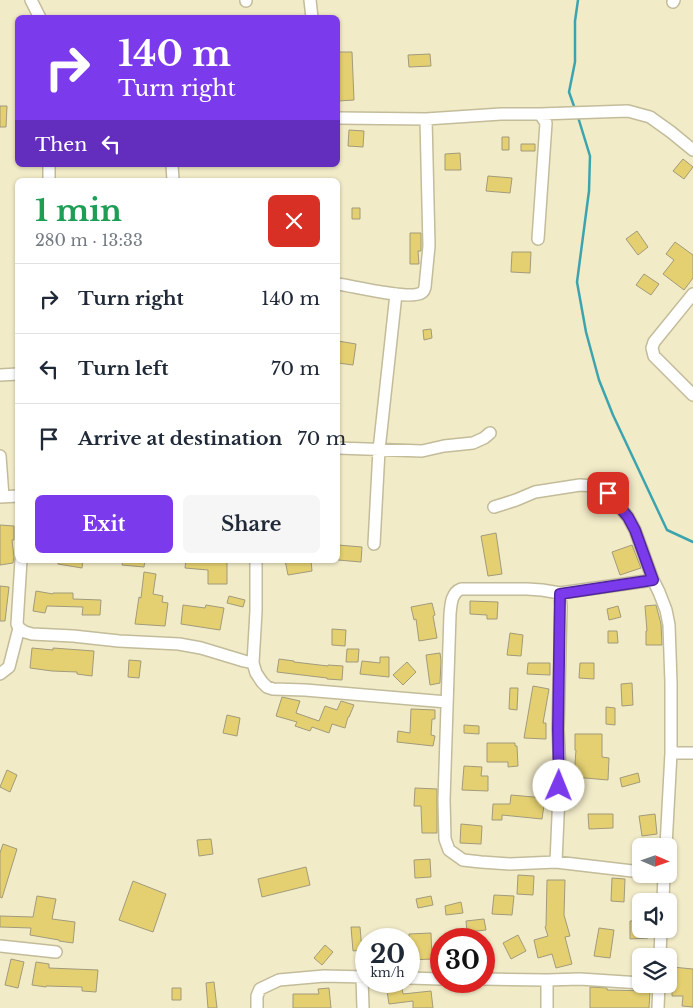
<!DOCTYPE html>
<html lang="en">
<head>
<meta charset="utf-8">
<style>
	:root { --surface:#fff; --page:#f6f6f7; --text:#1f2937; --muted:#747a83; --line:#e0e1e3; --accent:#7c3aed }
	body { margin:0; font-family:"Libre Baskerville",serif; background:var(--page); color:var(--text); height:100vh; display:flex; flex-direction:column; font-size:19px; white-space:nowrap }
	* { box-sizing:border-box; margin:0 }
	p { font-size:16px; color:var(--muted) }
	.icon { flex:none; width:28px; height:28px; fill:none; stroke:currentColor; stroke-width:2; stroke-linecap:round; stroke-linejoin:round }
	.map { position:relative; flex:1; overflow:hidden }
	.details { position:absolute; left:15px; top:178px; width:325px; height:385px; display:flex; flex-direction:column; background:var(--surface); border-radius:8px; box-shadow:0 1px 4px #0004 }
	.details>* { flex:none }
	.top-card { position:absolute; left:15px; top:15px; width:325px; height:152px; border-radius:8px; box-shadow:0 1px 4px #0004; background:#7c3aed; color:#fff; overflow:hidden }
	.needle { width:32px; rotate:92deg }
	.fabs { position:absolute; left:632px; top:838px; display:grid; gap:10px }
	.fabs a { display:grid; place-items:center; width:45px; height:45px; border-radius:8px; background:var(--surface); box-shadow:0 1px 4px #0004; font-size:25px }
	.speed { position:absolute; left:355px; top:928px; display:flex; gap:10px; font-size:25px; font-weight:700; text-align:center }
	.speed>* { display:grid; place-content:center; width:65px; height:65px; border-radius:50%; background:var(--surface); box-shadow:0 1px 4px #0004; line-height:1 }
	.speed small { font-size:12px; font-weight:400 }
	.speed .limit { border:8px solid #d22; background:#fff; color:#111 }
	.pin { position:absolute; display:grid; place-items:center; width:42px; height:42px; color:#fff; margin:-21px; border-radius:10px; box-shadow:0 2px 8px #0006 }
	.me { position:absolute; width:55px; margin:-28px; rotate:1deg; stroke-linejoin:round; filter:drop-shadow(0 0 4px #0008) }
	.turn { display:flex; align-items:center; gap:18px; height:105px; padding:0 20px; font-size:22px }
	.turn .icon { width:65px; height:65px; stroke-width:2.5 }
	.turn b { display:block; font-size:35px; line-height:42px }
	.then { display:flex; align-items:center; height:48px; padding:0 20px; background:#0003; gap:10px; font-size:19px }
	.round { display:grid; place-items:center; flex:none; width:52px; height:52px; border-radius:8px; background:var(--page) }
	.head { display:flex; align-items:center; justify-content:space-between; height:85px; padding:0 20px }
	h1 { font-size:30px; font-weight:700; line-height:38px; color:#1e9e55 }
	.action { display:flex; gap:10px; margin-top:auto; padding:10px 20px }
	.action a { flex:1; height:58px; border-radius:8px; background:var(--accent); color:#fff; font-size:20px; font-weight:700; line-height:58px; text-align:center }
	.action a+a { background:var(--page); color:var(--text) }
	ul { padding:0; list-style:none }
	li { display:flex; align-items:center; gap:15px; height:70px; padding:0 20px; border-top:1px solid var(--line) }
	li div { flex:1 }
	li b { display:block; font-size:19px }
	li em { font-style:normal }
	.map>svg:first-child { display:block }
</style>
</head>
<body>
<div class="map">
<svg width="693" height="1008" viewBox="0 0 693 1008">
	<rect width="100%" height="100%" fill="#f2ebc8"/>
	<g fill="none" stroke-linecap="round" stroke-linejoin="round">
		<path stroke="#3ca4af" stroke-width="2.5" d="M 575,109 L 569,92 L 575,62 L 575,21 L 578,0
			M 578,117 L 590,156 L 589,191 L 577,282 L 586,332 L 599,380 L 613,415 L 667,530 L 693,542"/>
	</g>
	<path fill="#e4d071" stroke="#a29b7a" d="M 338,52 L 352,52 L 354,100 L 338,101 Z
		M 430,54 L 431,66 L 409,67 L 408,55 Z
		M 0,106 L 7,106 L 6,127 L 0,127 Z
		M 349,130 L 364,131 L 363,147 L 348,146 Z
		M 502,137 L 509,137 L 509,150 L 502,150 Z
		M 521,144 L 535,144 L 535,151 L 521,151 Z
		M 460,153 L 461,170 L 445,170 L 445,154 Z
		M 683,159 L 693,167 L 684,179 L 673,171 Z
		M 488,176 L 512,178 L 510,193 L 486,191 Z
		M 352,208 L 360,208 L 360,219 L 352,219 Z
		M 637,231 L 648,247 L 638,255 L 626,239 Z
		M 410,233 L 421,233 L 421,251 L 418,251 L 419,264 L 410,264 Z
		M 675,242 L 693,255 L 693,278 L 684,290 L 663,274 L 674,260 L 666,254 Z
		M 512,252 L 531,252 L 530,273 L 511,272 Z
		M 644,274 L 659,284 L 651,295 L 636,285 Z
		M 431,329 L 432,338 L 424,340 L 423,330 Z
		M 338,341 L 356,344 L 353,365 L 338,363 Z
		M 0,525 L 14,526 L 14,540 L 12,540 L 14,557 L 13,563 L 0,565 Z
		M 496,533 L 502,574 L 488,576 L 481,536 Z
		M 338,545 L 362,547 L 361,562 L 338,560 Z
		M 632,545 L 641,568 L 620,575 L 612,552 Z
		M 58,560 L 83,560 L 82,568 L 58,564 Z
		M 123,560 L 145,560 L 144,567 L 122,565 Z
		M 186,560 L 227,560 L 227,584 L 208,584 L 208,570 L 185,568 Z
		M 285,560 L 311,560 L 312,571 L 288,575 Z
		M 144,572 L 156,574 L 153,594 L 163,596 L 162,602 L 168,603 L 165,626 L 135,624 L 139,597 L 141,598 Z
		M 0,586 L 9,587 L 5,621 L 0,621 Z
		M 36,591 L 53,594 L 53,593 L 73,593 L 73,599 L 101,600 L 100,615 L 82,615 L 83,607 L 47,606 L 45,613 L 33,611 Z
		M 229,596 L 245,600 L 243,607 L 227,603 Z
		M 470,601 L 498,602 L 497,619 L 487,619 L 487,615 L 470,614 Z
		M 432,603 L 435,615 L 433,616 L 437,638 L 419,641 L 416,619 L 414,620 L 411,607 Z
		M 183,605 L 205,608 L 206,605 L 224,608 L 220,630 L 181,624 Z
		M 656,605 L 661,624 L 662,645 L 646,645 L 646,631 L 647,631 L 645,606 Z
		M 618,606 L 621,617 L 609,620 L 607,609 Z
		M 332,629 L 346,630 L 345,646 L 332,645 Z
		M 608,631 L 617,631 L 618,643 L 608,643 Z
		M 510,633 L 523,635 L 521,656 L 507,655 Z
		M 32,648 L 53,650 L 53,648 L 94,651 L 92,676 L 77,674 L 77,672 L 52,671 L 30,668 Z
		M 347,649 L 359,649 L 358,662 L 346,662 Z
		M 440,653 L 441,661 L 440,683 L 430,685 L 426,655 Z
		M 380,657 L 389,657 L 389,677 L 360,674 L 362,661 L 380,663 Z
		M 279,659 L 294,661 L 294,662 L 328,666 L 328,665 L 343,666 L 342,680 L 327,679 L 327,678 L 277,672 Z
		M 129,660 L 141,661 L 139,678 L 128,677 Z
		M 407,662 L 416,672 L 403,685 L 393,675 Z
		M 528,663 L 550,663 L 550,675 L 527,674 Z
		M 580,663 L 594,663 L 594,679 L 579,678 Z
		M 632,683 L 633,705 L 622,706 L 621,684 Z
		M 533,686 L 549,689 L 543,723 L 546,723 L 546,739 L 524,738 Z
		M 510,688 L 518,688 L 517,710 L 509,709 Z
		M 282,697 L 300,701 L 296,713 L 319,721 L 325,706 L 337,710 L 341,701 L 354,705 L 349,717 L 348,717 L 345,728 L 332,724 L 329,733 L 312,727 L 310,731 L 295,726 L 297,722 L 276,716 Z
		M 606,707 L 615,708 L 615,725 L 606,724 Z
		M 411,709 L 435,710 L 435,719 L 432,719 L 431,735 L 435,736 L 433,746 L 397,742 L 398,731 L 410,733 Z
		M 227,715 L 240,718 L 237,736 L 223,733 Z
		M 464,725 L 479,726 L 479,734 L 464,733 Z
		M 575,734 L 602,734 L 602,757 L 609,758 L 608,780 L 574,777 L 576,750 L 575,750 Z
		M 487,743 L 515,743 L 515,746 L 517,746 L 518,766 L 508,767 L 508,762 L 487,762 Z
		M 464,766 L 482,767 L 481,776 L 488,776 L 488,791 L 462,790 Z
		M 7,770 L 17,775 L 10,792 L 0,787 Z
		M 638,773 L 640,782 L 622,787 L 620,778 Z
		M 415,788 L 437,789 L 437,833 L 422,833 L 421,806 L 414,806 Z
		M 511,795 L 545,798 L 542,819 L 502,815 L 502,820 L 492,820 L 493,804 L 510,804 Z
		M 588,814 L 613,814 L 613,828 L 589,829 Z
		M 655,814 L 657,834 L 642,836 L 639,816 Z
		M 461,824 L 482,826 L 481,844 L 460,843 Z
		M 211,839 L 213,854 L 199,856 L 197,840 Z
		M 3,844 L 17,849 L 2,898 L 0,897 L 0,853 Z
		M 430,859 L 431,877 L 415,878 L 414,860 Z
		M 306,867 L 310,885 L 262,897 L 258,879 Z
		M 518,875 L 534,876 L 533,895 L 517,894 Z
		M 612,878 L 625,879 L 624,902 L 611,901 Z
		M 547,880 L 565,880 L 564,915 L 570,936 L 565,937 L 572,964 L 556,968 L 552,954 L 538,958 L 534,940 L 548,936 L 545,927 L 546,926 Z
		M 133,881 L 166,894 L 153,932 L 119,920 Z
		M 494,895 L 514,896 L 512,915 L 492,914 Z
		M 37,896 L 56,899 L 52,919 L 75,922 L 73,943 L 59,941 L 59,940 L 30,935 L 31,928 L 0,927 L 0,916 L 33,917 Z
		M 431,896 L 433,905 L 418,908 L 416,899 Z
		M 461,902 L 463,913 L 446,915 L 445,906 Z
		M 484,919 L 486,930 L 467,932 L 466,921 Z
		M 630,921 L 641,921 L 641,929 L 648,929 L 648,938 L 630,939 Z
		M 351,927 L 360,927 L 362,950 L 353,951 Z
		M 599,928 L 614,930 L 610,958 L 594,956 Z
		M 431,933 L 432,959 L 410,960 L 409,934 Z
		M 518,935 L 526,951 L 511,959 L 503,943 Z
		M 325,945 L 333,952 L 322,965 L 314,958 Z
		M 11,959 L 24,962 L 18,988 L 5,985 Z
		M 36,962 L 49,964 L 49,968 L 98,970 L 96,992 L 82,991 L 82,987 L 46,986 L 46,987 L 32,985 Z
		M 672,967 L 693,969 L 693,1007 L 682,1006 L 683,996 L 672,996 Z
		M 214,982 L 217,1008 L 208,1008 L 206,983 Z
		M 590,987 L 607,988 L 607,990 L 650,991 L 649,1008 L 590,1008 Z
		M 172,988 L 181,988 L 181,1000 L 172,1000 Z
		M 329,988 L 331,1008 L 293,1008 L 293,994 L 319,994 L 318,989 Z
		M 402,988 L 403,994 L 431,991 L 433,1008 L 413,1008 L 413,1001 L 389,1004 L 387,991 Z"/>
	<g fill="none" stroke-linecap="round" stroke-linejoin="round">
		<defs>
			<path id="minor" d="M 31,0 L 40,18
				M 310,0 L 312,18
				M 246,1 L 246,0
				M 673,2 L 674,0
				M 540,114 L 628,111 L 650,117 L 671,132 L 693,150
				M 338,118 L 426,119 L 501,114 L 540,114 L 546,123 L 538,239
				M 49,165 L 49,180
				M 172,165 L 173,180
				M 338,284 C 353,286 409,300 421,293 C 424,292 424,290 425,287 L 429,246 L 426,119
				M 693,294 L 654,342 L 652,348 L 654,356 L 693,395
				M 0,375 L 18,374
				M 338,448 L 422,451 L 444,446 L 473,443 L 484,438 L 490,433
				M 0,456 L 3,497
				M 0,497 L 18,496
				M 494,507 L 516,500 L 535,492 L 580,485 L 595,486 L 601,488 L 608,493 L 628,517 L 635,530 L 653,580 L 659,592 L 666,610 L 669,625 L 671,683 L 671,753 L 666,846
				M 374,544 L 379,450 L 396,294
				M 256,560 L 256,611 L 253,663 L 256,673 L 262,682 L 267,687 L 273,689 L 305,690 L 447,702
				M 19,628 L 25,632 L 32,634 L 73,636 L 119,641 L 179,644 L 201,648 L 244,661 L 253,663
				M 0,674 L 9,667 L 19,628 L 17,624 L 21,560
				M 671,753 L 693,753
				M 556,862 L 560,771 L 558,729 L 561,607 L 560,593
				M 641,872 L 556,862 L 510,864 L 481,862 L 463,860 L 449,850 L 445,839 L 444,800 L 450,614 C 451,605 451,593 461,589 L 527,589 L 542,590 L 560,593 L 653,580
				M 663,901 L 664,874
				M 0,946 L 56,952
				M 660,956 L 661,929
				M 362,977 L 363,1008
				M 409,978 L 441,979
				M 484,979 L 547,980 L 580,979 L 641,983
				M 547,980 L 547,1008
				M 257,1008 L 257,996 L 260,989 L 279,980 L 324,976 L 366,977
				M 658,1008 L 659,984"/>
		</defs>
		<use href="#minor" stroke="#c3bc9a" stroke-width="14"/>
		<use href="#minor" stroke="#fff" stroke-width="11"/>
	</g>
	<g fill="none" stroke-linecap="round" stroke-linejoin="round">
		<defs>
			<path id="route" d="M 559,786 L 558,729 L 560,594 L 653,580 L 635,530 L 628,517 L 608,493"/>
		</defs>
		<use href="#route" stroke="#51269a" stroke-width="12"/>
		<use href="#route" stroke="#7c3aed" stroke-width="9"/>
	</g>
</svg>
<div class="fabs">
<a><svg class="needle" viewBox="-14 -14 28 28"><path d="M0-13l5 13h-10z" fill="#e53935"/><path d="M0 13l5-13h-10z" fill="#747a83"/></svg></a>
<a><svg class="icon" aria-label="sound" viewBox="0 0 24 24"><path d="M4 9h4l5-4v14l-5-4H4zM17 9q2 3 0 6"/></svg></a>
<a><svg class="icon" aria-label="layers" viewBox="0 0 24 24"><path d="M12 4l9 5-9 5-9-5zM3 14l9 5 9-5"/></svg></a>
</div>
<div class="speed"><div>20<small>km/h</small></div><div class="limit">30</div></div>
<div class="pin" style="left:608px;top:493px;background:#d93025"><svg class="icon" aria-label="arrive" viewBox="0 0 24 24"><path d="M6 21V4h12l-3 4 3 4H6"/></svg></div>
<svg class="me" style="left:559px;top:786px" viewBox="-20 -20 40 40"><circle r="19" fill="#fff"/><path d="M0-13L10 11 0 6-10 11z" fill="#7c3aed"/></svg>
<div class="top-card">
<div class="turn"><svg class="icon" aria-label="right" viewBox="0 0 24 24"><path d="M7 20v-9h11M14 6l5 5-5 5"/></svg><div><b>140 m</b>Turn right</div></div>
<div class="then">Then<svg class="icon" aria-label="left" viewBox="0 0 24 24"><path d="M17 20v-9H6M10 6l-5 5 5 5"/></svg></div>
</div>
<section class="details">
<div class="head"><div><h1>1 min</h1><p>280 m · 13:33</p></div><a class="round" style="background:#d93025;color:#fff"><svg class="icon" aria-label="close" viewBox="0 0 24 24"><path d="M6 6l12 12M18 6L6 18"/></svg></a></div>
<ul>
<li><svg class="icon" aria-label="right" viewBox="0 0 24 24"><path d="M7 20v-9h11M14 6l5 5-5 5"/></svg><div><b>Turn right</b></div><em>140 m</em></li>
<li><svg class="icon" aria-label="left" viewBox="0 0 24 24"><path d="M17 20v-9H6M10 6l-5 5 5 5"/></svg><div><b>Turn left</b></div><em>70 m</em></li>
<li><svg class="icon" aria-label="arrive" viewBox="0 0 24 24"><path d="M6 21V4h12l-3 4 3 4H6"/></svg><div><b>Arrive at destination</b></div><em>70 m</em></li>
</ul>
<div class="action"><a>Exit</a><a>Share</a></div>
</section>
</div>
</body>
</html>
